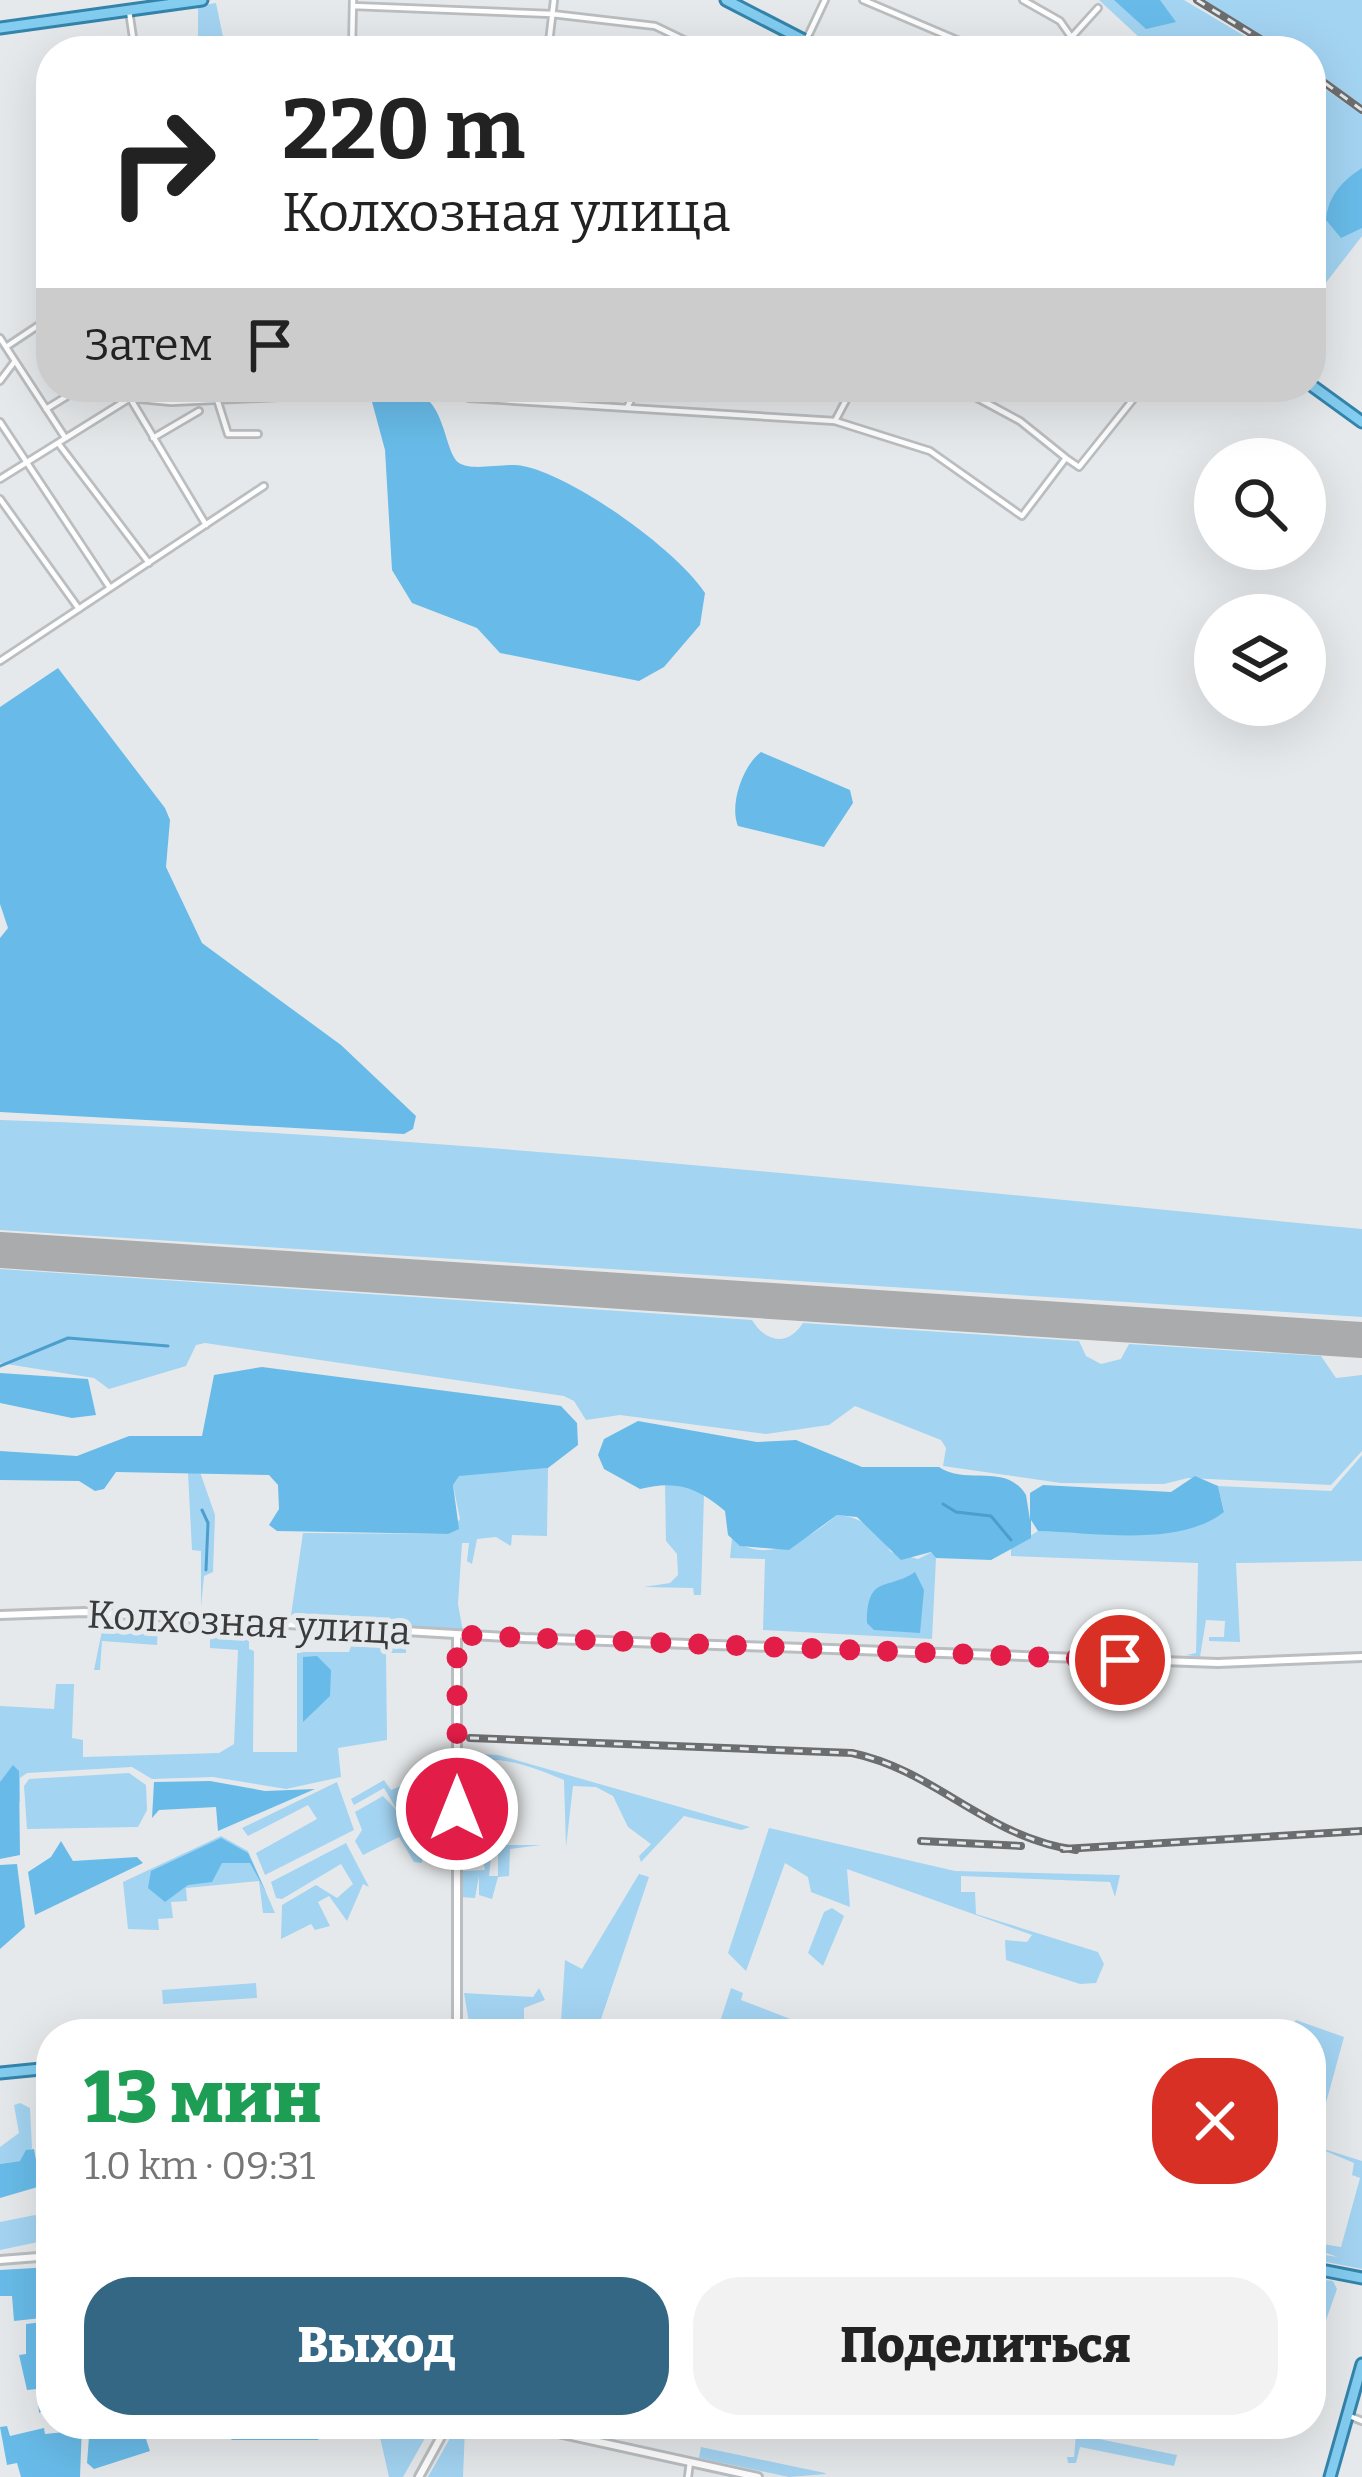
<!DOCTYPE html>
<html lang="ru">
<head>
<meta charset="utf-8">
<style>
	:root { --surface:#fff; --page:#f2f2f2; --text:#222; --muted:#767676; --accent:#336784 }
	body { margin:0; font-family:Bitter,serif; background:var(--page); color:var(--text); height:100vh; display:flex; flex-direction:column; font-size:45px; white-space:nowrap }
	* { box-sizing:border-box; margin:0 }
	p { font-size:39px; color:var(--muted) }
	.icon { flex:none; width:66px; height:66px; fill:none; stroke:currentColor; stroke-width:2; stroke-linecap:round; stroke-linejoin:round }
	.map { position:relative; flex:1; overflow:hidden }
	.side { position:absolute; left:36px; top:2019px; width:1290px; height:420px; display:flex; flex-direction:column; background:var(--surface); border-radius:48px; box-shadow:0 12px 48px #0002 }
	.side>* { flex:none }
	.top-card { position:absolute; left:36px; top:36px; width:1290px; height:366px; border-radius:48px; box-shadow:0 12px 48px #0002; background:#fff; color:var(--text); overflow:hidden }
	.tools { position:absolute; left:1194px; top:438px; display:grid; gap:24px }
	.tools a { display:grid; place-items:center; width:132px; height:132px; border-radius:50%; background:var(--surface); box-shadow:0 12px 48px #0002; font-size:60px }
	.pin { position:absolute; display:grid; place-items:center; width:102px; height:102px; color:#fff; margin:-51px; border:6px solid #fff; border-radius:50%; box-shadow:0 3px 12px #0007 }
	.me { position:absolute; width:132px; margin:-66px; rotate:0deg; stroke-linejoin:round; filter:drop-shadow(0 0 9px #0008) }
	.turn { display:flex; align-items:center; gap:42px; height:252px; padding:0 48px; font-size:54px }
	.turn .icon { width:156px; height:156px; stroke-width:2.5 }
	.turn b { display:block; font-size:84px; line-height:102px }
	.then { display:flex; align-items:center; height:114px; padding:0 48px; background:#0003; gap:24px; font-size:45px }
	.round { display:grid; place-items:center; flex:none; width:126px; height:126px; border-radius:48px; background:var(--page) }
	.head { display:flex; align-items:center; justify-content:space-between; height:204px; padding:0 48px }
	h1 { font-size:72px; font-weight:800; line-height:90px; color:#1e9e55 }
	.action { display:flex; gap:24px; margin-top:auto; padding:24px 48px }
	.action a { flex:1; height:138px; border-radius:48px; background:var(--accent); color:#fff; font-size:48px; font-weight:800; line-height:138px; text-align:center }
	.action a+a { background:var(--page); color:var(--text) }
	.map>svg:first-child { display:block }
</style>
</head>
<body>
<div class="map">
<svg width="1362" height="2477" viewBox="0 0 1362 2477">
	<rect width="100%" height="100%" fill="#e6e9eb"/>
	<path fill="#a3d4f2" d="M 1099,0 L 1184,0 L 1270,51 L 1154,51 Z
		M 1204,0 L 1362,0 L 1362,105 L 1311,68 L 1311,51 L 1286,51 Z
		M 216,3 L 226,51 L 198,51 L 198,6 Z
		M 1311,79 L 1362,115 L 1362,236 L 1318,293 L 1324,298 L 1315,310 Z
		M 0,1120 C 456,1135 908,1186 1362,1229 L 1362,1317 L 0,1230 Z
		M 0,1269 L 752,1320 C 765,1342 788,1347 803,1323 L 1079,1341 L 1086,1356 L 1101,1364 L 1121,1359 L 1129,1344 L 1321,1356 L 1336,1378 L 1362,1375 L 1362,1451 L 1331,1485 L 1188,1478 L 1164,1484 L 1061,1483 L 943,1466 L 946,1448 L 941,1440 L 855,1406 L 829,1425 L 766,1434 L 620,1415 L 586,1420 L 574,1401 L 564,1396 L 205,1343 L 196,1345 L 186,1366 L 109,1389 L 94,1378 L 0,1363 Z
		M 1362,1455 L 1362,1561 L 1236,1563 L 1240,1642 L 1209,1641 L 1209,1637 L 1224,1637 L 1225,1621 L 1206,1620 L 1200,1657 L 1186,1655 L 1196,1653 L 1198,1563 L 1011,1556 L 1011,1548 L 1038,1531 L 1182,1529 L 1224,1511 L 1218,1486 L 1331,1491 Z
		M 548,1468 L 547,1536 L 512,1535 L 511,1546 L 496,1537 L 477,1539 L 472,1564 L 467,1561 L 469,1543 L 462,1543 L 458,1604 L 463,1632 L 290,1622 L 303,1533 L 448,1534 L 460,1519 L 453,1485 L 459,1475 Z
		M 200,1472 L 215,1515 L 213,1572 L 204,1576 L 201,1607 L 201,1551 L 192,1550 L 188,1473 Z
		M 665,1483 L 688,1485 L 704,1495 L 701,1595 L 694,1595 L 693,1588 L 644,1587 L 670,1583 L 678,1575 L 677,1554 L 666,1541 Z
		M 837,1515 C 863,1517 877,1530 891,1552 L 918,1559 L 932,1552 L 936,1558 L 932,1639 L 763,1630 L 765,1559 L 730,1558 L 732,1538 C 765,1567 810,1538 837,1515 Z
		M 103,1626 L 158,1628 L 157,1645 L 102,1641 L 100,1670 L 94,1670 Z
		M 210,1627 L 249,1630 L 249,1649 L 254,1651 L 253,1752 L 297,1752 L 297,1652 L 349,1652 L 352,1643 L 406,1646 L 406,1653 L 386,1653 L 387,1740 L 338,1748 L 341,1777 L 286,1789 L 213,1777 L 152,1779 L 132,1767 L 27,1773 L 20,1778 L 20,1802 L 0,1801 L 0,1706 L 54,1709 L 56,1684 L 74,1684 L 72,1738 L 83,1740 L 83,1757 L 219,1753 L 234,1744 L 238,1650 L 210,1648 Z
		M 450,1751 L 453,1803 L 420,1822 L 410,1818 L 397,1824 L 408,1844 L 417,1837 L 423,1846 L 422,1863 L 414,1862 L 399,1837 L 363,1855 L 355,1841 L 362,1830 L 355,1812 L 383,1796 L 399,1813 L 384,1788 L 354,1805 L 351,1799 L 384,1780 L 391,1790 L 449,1767 Z
		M 462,1753 L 498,1755 L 750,1827 L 741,1830 L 684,1816 L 641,1862 L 639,1856 L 651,1844 L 628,1827 L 613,1796 L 596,1787 L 573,1786 L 566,1847 L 564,1780 C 537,1769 492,1750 465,1766 L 462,1808 Z
		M 129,1773 L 146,1785 L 147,1810 L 138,1827 L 27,1829 L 24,1786 L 29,1779 Z
		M 337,1782 L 354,1830 L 265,1875 L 256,1853 L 317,1819 L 308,1805 L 248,1836 L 242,1828 Z
		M 461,1811 L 462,1871 L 485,1870 L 473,1811 L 489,1811 L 482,1815 L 483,1847 L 492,1848 L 489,1876 L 498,1876 L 498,1845 L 541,1845 L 510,1849 L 509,1876 L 498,1877 L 492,1899 L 479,1895 L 479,1876 L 475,1898 L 459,1897 Z
		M 769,1828 L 955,1871 L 1120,1875 L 1115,1897 L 1110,1882 L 961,1876 L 961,1892 L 975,1892 L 976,1914 L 1098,1952 L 1104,1964 L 1096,1983 L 1080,1984 L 1006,1960 L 1005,1940 L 1027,1942 L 1032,1935 L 847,1869 L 850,1907 L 811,1892 L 808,1877 L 785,1863 L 746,1971 L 728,1953 Z
		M 221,1836 L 248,1851 L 275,1913 L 263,1913 L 259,1881 L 186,1888 L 187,1901 L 171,1902 L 173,1918 L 158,1919 L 159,1930 L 128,1929 L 123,1882 Z
		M 346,1843 L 369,1887 L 363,1884 L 347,1921 L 329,1896 L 318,1902 L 330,1926 L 315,1930 L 311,1924 L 281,1939 L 282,1905 L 316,1885 L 337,1898 L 353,1884 L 341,1864 L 282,1899 L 276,1898 L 271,1882 Z
		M 639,1874 L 649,1877 L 599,2025 L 561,2021 L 565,1960 L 582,1969 Z
		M 832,1908 L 844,1916 L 823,1966 L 808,1953 L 824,1912 Z
		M 256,1983 L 257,1998 L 163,2004 L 162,1990 Z
		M 539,1988 L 545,2000 L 524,2008 L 524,2020 L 469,2023 L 464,1993 L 533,1997 Z
		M 731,1988 L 743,1993 L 741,2000 L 811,2027 L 811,2034 L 776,2023 L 773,2031 L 762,2028 L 760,2034 L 716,2034 Z
		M 1296,2020 L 1344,2037 L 1326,2103 L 1311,2099 L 1311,2034 L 1286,2034 Z
		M 20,2103 L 30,2108 L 32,2148 L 20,2161 L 0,2164 L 0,2147 L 19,2133 L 14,2105 Z
		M 1311,2145 L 1362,2161 L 1362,2269 L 1311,2259 L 1311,2253 L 1338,2257 L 1311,2248 L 1311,2242 L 1341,2247 L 1360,2178 L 1352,2175 L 1354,2163 Z
		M 35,2215 L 44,2219 L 43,2241 L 0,2250 L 0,2222 Z
		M 1311,2278 L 1333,2281 L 1337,2289 L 1311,2363 Z
		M 422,2424 L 433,2424 L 403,2477 L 389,2477 L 380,2437 Z
		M 458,2424 L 465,2428 L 463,2477 L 428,2477 Z
		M 1077,2424 L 1102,2424 L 1099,2439 L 1177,2455 L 1174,2466 L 1080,2447 L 1076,2463 L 1068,2463 L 1067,2457 L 1074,2457 Z
		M 701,2447 L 825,2473 L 826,2474 L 789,2477 L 699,2458 Z"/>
	<path fill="#68bbe9" d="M 1114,0 L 1160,0 L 1176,22 L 1146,29 Z
		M 1362,168 L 1362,228 L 1341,238 L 1326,220 C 1328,196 1342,181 1362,168 Z
		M 368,387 L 426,398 C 446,415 446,454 459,463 C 473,472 505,462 523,466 C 574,476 677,550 705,593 L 700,625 L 664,667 L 639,681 L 500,653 L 477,628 L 412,603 L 392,570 L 385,450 Z
		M 58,668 L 165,808 L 170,820 L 166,867 L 202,943 L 341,1045 L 416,1116 L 413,1129 L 404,1134 L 0,1112 L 0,938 L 8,928 L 0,904 L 0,707 Z
		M 761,752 L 850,790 L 853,803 L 824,847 L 738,826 C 729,805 743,765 761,752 Z
		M 262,1367 L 561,1406 L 577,1423 L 578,1445 L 548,1468 L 459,1476 L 453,1485 L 459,1529 L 448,1534 L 277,1531 L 269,1525 L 279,1509 L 278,1485 L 269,1475 L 116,1472 L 104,1489 L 95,1491 L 79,1481 L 0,1480 L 0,1451 L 77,1456 L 129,1436 L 202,1436 L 214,1375 Z
		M 0,1373 L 88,1379 L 96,1415 L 72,1418 L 0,1403 Z
		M 638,1421 L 757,1442 L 796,1440 L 862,1467 L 939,1467 C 966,1486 1006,1462 1026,1495 L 1030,1520 L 1030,1493 L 1043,1485 L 1171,1492 L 1195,1476 L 1218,1486 L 1224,1512 C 1178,1548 1093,1532 1038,1531 L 1031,1520 L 1031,1538 L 991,1560 L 936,1558 L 931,1552 L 901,1560 L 857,1517 L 837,1515 L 789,1550 L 740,1546 L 728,1535 L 725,1511 C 697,1487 676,1480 640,1489 L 604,1469 L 598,1455 L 604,1439 Z
		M 915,1572 L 924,1590 L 920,1633 L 874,1630 L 867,1623 C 867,1574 887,1591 915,1572 Z
		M 317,1656 L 331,1670 L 330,1696 L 303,1722 L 303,1657 Z
		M 13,1765 L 19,1771 L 20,1855 L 0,1859 L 0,1782 Z
		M 210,1781 L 265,1791 L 315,1789 L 218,1831 L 216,1807 L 159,1810 L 152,1818 L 154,1782 Z
		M 221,1838 L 248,1853 L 266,1892 L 250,1863 L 222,1863 L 212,1882 L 188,1885 L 165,1902 L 148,1888 L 151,1871 Z
		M 61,1841 L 73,1861 L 137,1857 L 143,1863 L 35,1915 L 28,1872 L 51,1857 Z
		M 17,1864 L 25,1927 L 0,1949 L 0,1865 Z
		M 34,2149 L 41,2186 L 0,2198 L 0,2164 L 20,2161 L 26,2150 Z
		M 51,2267 L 51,2317 L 14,2321 L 12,2296 L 0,2296 L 0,2270 Z
		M 51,2321 L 51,2406 L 39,2413 L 37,2389 L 27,2390 L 19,2355 L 26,2354 L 26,2324 Z
		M 65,2424 L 82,2424 L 80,2477 L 21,2477 L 17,2463 L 7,2465 L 0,2427 L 7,2426 L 10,2436 L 44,2428 L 45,2434 L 65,2432 Z
		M 90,2424 L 112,2424 L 117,2435 L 145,2436 L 150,2451 L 94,2469 L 87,2463 Z
		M 244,2424 L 312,2424 L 312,2435 L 319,2440 L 231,2440 Z"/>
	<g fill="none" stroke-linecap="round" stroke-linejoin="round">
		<path stroke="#4c9fcc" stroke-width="3" d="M 0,1366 L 68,1338 L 168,1346
			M 943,1504 L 956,1512 L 991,1516 L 1011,1540
			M 202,1510 L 208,1523 L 206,1570"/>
		<path stroke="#a9abad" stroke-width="36" d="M 0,1250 L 1362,1340"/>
		<defs>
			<path id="minor" d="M 863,0 L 983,51
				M 1023,0 L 1060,21 L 1081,51
				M 353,6 L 552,14 L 655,26 L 707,51
				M 129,11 L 135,51
				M 352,51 L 353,0
				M 548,51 L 554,0
				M 801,51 L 825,0
				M 1059,51 L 1098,8
				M 0,338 L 64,436
				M 6,347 L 51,317
				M 0,381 L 15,361
				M 432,387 L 469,398 L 835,421 L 930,451 L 1022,516 L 1066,458 L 1079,467 L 1143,387
				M 957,387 L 1020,421 L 1066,458
				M 130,398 L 171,402 L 300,396 L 299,387
				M 130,398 L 206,525
				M 217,399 L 228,434 L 258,434
				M 627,408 L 637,387
				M 46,409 L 82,387
				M 835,421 L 853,387
				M 0,422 L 110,588
				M 153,438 L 199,411
				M 58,443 L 149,563
				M 0,479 L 130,398 L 134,387
				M 0,499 L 79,609
				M 0,661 L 264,486
				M 1347,2415 L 1362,2421
				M 688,2477 L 690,2462"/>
			<path id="tertiary" d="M 0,1615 L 84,1612 L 524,1638 L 1218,1663 L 1362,1657
				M 457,2034 L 457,1636
				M 0,2260 L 51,2256
				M 517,2424 L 758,2477
				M 419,2477 L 448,2424"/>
			<path id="primary" d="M 726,0 L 825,51
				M 0,28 L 202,0
				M 1311,385 L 1362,422
				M 466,2034 L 588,2034
				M 0,2073 L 51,2068
				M 1311,2268 L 1362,2278
				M 1330,2477 L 1362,2364"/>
		</defs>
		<use href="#minor" stroke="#bbbec0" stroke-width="10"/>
		<use href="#tertiary" stroke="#bbbec0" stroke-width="12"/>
		<use href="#primary" stroke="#3484ab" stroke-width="15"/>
		<use href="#minor" stroke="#fff" stroke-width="4.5"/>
		<use href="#tertiary" stroke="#fff" stroke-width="6"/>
		<use href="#primary" stroke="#83cdf1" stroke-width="9"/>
		<defs>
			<path id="rail" d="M 1197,0 L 1280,51
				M 1311,73 L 1362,110
				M 470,1738 L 852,1753 C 937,1771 985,1837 1076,1850
				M 921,1841 L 1021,1846
				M 1063,1849 L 1362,1831"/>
		</defs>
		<use href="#rail" stroke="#6c6d6f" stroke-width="8"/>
		<use href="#rail" stroke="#e6e9eb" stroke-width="3" stroke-dasharray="9" stroke-linecap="butt"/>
	</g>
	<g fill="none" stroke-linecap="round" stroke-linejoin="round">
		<path stroke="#e11d48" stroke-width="21" stroke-dasharray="0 37.8" d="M 457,1809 L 457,1635 L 1120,1660"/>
	</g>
	<g text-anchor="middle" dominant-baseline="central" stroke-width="10" stroke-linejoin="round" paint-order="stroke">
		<g font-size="39" fill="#3a3b3c" stroke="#e6e9eb">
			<text transform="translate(249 1623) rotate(3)">Колхозная улица</text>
		</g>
	</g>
</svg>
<div class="tools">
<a><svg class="icon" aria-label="search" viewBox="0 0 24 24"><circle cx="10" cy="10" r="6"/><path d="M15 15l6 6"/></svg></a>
<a><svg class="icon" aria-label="layers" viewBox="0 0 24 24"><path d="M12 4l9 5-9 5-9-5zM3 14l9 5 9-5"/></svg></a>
</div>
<div class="pin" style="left:1120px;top:1660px;background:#d93025"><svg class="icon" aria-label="arrive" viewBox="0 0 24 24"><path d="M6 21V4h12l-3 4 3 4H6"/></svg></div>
<svg class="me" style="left:457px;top:1809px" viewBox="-20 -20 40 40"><circle r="17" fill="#e11d48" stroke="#fff" stroke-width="3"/><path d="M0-11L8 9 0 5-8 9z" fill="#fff"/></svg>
<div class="top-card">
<div class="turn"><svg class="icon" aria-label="right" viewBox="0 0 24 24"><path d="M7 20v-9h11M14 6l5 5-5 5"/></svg><div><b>220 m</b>Колхозная улица</div></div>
<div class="then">Затем<svg class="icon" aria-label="arrive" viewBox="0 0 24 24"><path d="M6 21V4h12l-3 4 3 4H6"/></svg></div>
</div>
<section class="side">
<div class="head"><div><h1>13 мин</h1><p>1.0 km · 09:31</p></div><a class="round" style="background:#d93025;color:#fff"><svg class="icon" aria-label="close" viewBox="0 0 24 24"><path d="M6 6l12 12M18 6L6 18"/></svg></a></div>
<div class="action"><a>Выход</a><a>Поделиться</a></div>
</section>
</div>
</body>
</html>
